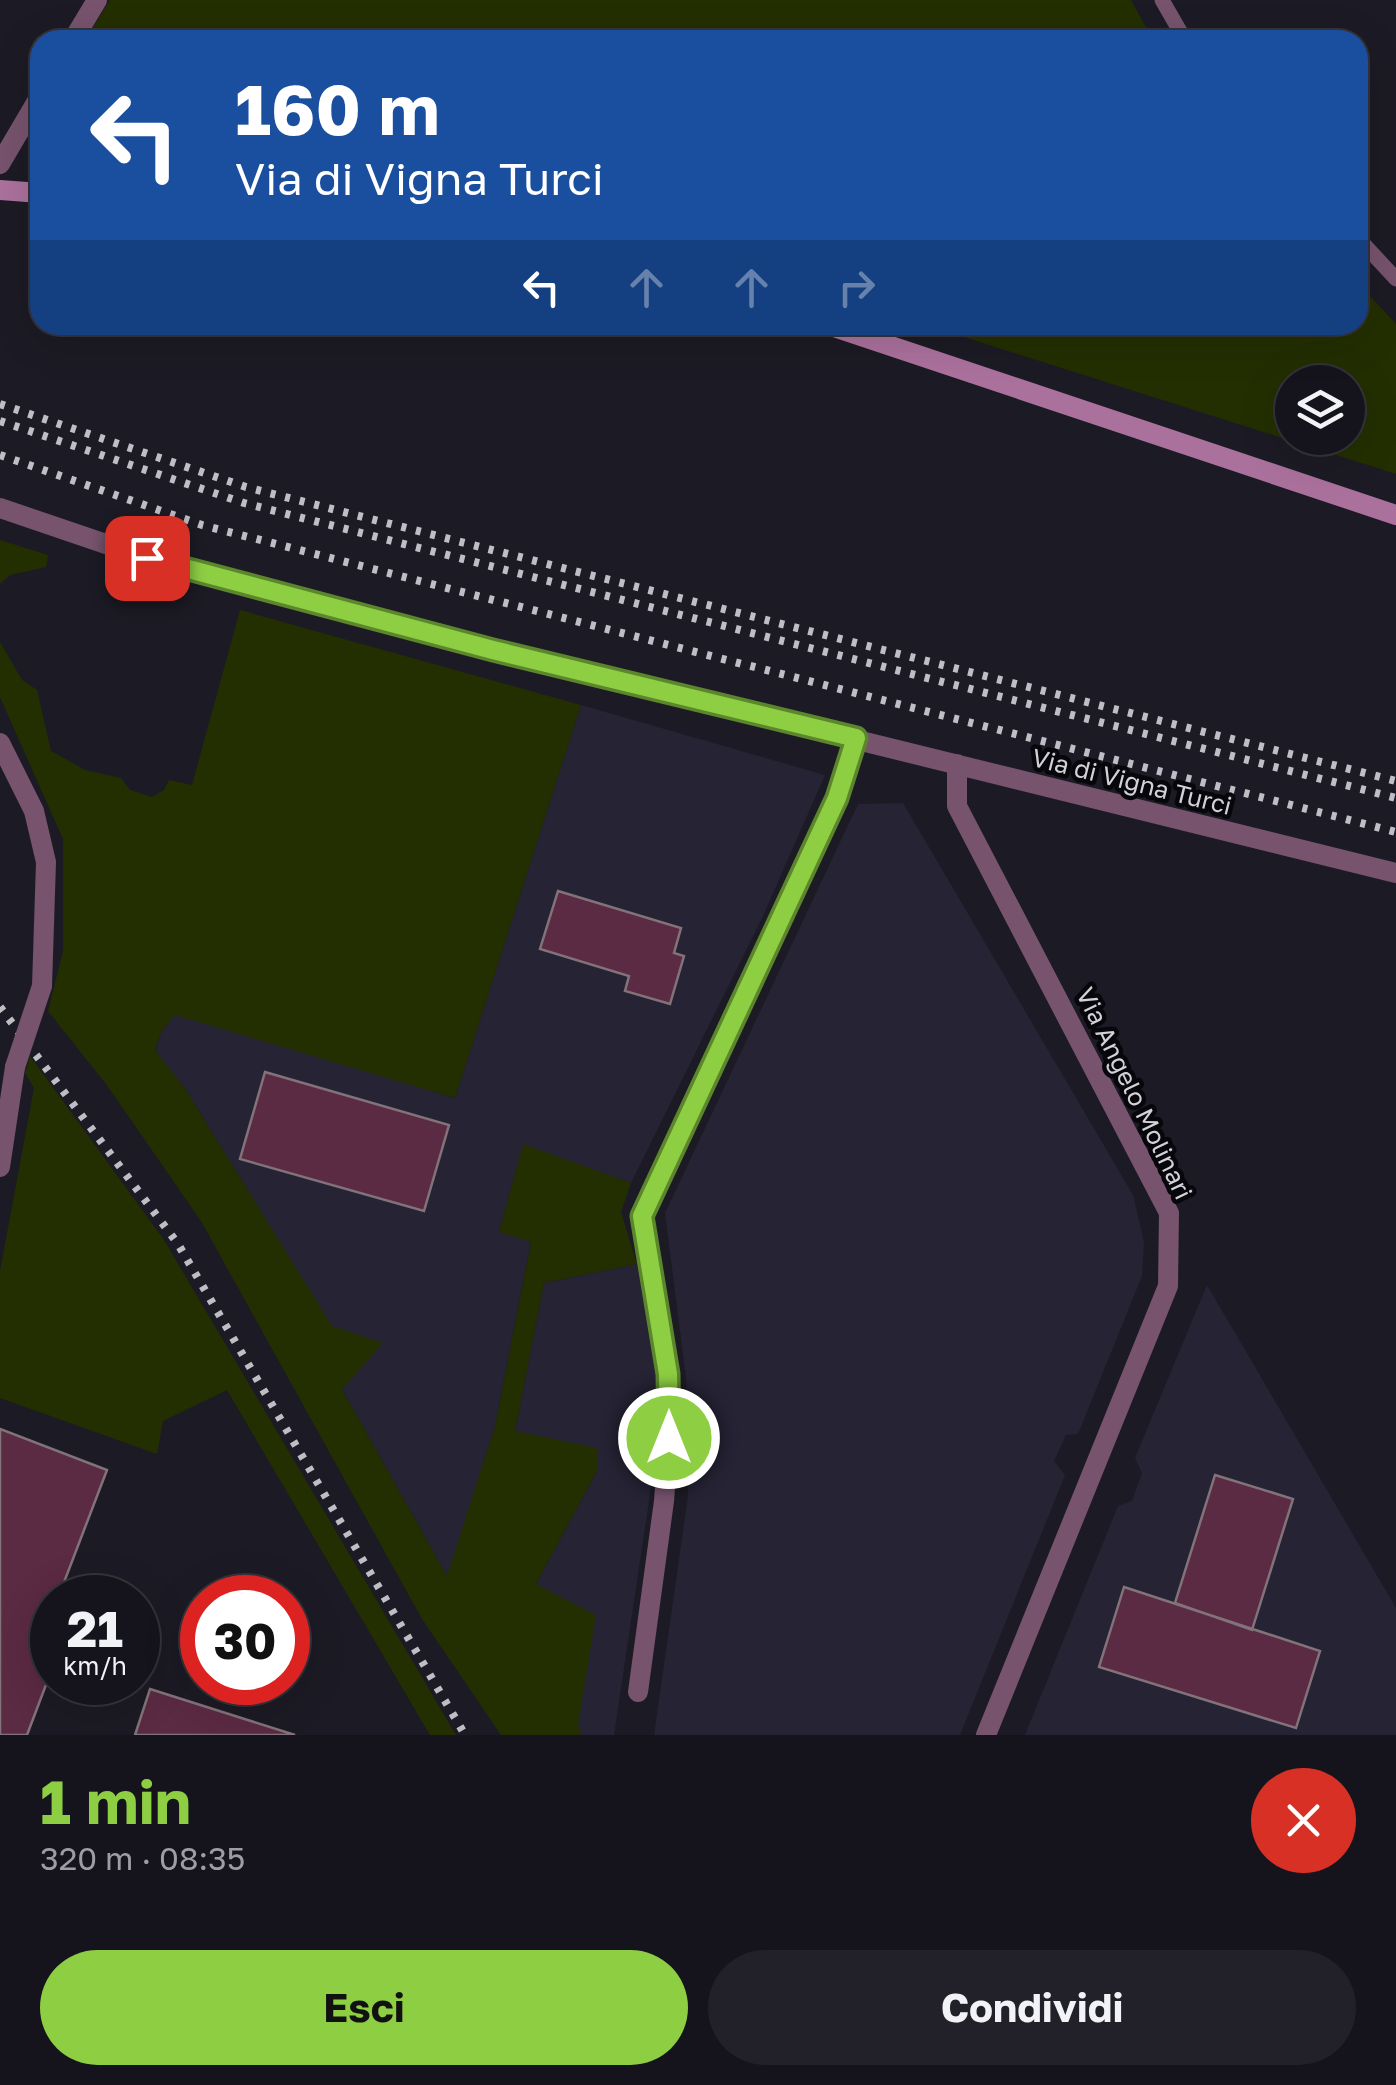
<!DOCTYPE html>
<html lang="it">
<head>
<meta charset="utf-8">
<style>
	:root { --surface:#15141c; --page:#222129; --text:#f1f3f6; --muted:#9d9ea3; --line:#34333b; --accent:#8ece43 }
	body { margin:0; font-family:"Golos Text",sans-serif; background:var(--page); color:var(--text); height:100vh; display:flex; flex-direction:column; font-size:38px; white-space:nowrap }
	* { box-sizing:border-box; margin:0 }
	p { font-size:32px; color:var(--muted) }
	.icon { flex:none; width:55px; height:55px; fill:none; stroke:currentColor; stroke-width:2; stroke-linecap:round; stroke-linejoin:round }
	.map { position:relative; height:1735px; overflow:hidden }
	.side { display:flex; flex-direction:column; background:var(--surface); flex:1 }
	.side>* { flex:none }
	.banner { position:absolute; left:30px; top:30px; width:1338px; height:305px; border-radius:30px; box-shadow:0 10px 40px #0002,0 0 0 2px var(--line); background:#1a4fa0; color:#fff; overflow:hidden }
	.buttons { position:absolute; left:1275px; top:365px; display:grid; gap:20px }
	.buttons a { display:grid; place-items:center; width:90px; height:90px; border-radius:50%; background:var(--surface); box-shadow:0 10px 40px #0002,0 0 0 2px var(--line); font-size:50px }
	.speed { position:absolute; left:30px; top:1575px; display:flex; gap:20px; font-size:50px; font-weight:700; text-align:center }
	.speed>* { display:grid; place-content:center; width:130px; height:130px; border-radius:50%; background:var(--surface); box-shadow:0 10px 40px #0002,0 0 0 2px var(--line); line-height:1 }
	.speed small { font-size:25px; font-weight:400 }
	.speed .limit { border:15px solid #d22; background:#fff; color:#111 }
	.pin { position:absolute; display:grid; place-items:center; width:85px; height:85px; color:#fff; margin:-42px; border-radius:20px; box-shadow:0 5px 15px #0006 }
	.me { position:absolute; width:110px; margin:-55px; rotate:0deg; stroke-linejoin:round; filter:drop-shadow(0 0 8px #0008) }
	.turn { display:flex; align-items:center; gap:35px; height:210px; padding:0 40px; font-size:45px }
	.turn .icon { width:130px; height:130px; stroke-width:2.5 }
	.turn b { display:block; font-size:70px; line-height:85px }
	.lanes { display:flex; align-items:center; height:95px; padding:0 40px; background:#0003; justify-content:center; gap:50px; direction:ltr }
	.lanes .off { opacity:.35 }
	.round { display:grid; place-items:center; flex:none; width:105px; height:105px; border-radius:52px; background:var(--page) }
	.summary { display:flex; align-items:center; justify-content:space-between; height:170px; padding:0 40px }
	h1 { font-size:60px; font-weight:700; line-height:75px; color:var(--accent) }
	.action { display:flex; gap:20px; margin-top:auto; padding:20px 40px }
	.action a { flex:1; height:115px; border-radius:60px; background:var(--accent); color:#111; font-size:40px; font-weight:700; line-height:115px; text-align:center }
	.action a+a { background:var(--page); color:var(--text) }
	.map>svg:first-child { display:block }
</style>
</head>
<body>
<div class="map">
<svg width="1396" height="1735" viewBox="0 0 1396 1735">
	<rect width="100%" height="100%" fill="#1c1b25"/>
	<path fill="#252334" d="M 581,705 L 825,775 L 763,916 L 631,1183 L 523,1145 L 499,1232 L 531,1241 L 495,1426 L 448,1578 L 342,1389 L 332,1327 L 184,1087 L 155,1051 L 162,1030 L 175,1014 L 455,1098 Z
		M 903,803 L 1133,1195 L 1144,1242 L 1142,1276 L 1078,1434 L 1066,1435 L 1054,1461 L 1065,1475 L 960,1735 L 654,1735 L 688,1496 L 686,1378 L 665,1213 L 858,804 Z
		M 637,1264 L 662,1396 L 652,1481 L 614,1735 L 581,1735 L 577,1734 L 536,1584 L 598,1469 L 515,1431 L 544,1283 Z
		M 1207,1285 L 1396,1608 L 1396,1735 L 1025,1735 L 1118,1506 L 1132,1501 L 1142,1473 L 1135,1458 Z"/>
	<path fill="#232f00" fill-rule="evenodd" d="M 110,0 L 1131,0 L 1153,40 L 85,40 Z
		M 1358,283 L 1396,324 L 1396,474 L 926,325 L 1358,325 ZM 1292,382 L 1348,382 L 1348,438 L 1292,438 Z
		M 0,540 L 48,555 L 46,567 L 10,575 L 0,584 Z
		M 240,610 L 581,705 L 455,1098 L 175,1015 L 162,1030 L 155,1050 L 184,1087 L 332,1326 L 383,1343 L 342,1389 L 447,1576 L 495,1426 L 531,1242 L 499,1232 L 523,1144 L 631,1183 L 621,1212 L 637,1264 L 544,1283 L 515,1431 L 597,1448 L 598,1469 L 536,1584 L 596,1615 L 578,1725 L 581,1735 L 501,1735 L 422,1619 L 201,1221 L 106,1084 L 48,1011 L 63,951 L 63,839 L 0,697 L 0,642 L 22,680 L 37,690 L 51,751 L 85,770 L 121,778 L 130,790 L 152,797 L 164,790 L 169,780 L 192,785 Z
		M 30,1056 L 164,1240 L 456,1735 L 430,1735 L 227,1390 L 163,1421 L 157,1454 L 0,1398 L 0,1271 L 34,1088 L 25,1073 Z"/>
	<path fill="#5b2a43" stroke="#82737a" stroke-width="2.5" d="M 558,891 L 681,928 L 674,953 L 684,956 L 670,1004 L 625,991 L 629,976 L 540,949 Z
		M 265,1072 L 449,1125 L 424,1211 L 240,1159 Z
		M 0,1429 L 107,1470 L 58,1598 L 52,1598 L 52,1613 L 38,1652 L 52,1657 L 52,1669 L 27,1735 L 0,1735 Z
		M 1215,1475 L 1293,1499 L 1252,1630 L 1175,1603 Z
		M 1124,1587 L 1320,1651 L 1296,1728 L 1099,1667 Z
		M 150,1689 L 295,1735 L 135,1735 Z"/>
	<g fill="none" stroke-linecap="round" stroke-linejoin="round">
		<path stroke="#77536e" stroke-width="15" d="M 1162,0 L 1185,40
			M 1358,238 L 1396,279"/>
		<path stroke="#77536e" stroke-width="20" d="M 73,40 L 97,0
			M 0,164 L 40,96
			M 0,508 L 147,558 L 493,650 L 1396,873
			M 0,743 L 34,811 L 46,862 L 42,986
			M 957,764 L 957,806 L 1169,1213 L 1168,1286 L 986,1735
			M 0,1167 L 15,1067
			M 638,1692 L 664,1501 L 671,1406 L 642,1216 L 837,799 L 856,737"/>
		<path stroke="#ab719d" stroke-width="20" d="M 0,190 L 40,193
			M 828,325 L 1396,515"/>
		<path stroke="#bfbec5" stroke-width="8" stroke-dasharray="5 10" stroke-linecap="butt" d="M 0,404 L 246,487 L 1396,781
			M 0,421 L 244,503 L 1396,798
			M 0,455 L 202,525 L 1396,832
			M 0,1007 L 178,1244 L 465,1735"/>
		<path stroke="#77536e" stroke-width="20" d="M 15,1067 L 42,986"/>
	</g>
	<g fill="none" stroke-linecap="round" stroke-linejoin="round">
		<defs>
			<path id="route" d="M 147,558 L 493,650 L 856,738 L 837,798 L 642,1216 L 668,1374 L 669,1438"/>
		</defs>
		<use href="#route" stroke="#5c862c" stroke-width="25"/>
		<use href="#route" stroke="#8ece43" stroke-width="18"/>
	</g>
	<g text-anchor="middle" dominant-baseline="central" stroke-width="9" stroke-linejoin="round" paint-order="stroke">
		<g font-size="25" fill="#d2d1d8" stroke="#07060a">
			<text transform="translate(1132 781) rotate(14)">Via di Vigna Turci</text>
			<text transform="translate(1135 1093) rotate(64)">Via Angelo Molinari</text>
		</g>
	</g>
</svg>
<div class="buttons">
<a><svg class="icon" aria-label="layers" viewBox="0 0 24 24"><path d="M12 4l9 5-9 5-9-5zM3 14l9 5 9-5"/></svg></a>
</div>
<div class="speed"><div>21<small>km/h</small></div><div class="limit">30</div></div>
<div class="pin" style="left:147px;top:558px;background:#d93025"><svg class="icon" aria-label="arrive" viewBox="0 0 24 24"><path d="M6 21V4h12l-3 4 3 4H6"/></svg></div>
<svg class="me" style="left:669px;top:1438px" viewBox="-20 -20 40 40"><circle r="17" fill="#8ece43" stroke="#fff" stroke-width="3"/><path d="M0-11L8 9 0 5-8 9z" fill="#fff"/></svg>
<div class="banner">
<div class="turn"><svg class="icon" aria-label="left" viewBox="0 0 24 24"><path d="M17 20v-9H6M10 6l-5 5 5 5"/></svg><div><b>160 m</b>Via di Vigna Turci</div></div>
<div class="lanes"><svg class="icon" aria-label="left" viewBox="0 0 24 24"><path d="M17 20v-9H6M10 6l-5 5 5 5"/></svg><svg class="icon off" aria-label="ahead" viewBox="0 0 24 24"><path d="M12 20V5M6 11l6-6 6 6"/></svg><svg class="icon off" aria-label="ahead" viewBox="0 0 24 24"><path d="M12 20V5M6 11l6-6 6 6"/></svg><svg class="icon off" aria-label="right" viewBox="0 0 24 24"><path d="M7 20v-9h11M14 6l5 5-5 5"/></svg></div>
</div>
</div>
<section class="side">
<div class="summary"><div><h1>1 min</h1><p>320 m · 08:35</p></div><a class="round" style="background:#d93025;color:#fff"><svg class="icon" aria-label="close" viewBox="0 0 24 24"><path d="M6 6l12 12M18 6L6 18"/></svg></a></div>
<div class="action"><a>Esci</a><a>Condividi</a></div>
</section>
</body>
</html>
